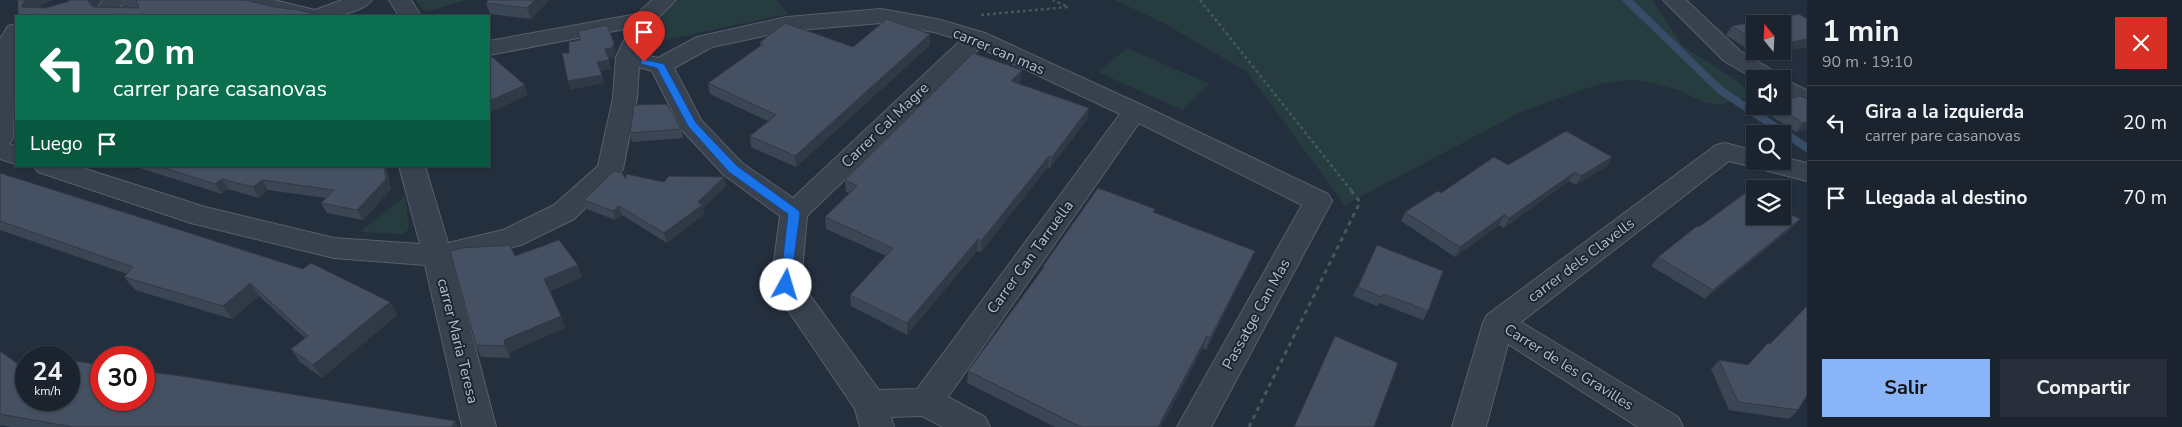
<!DOCTYPE html>
<html lang="es">
<head>
<meta charset="utf-8">
<style>
	:root { --surface:#1b232e; --page:#282f3a; --text:#f1f3f6; --muted:#a0a4aa; --line:#39404a; --accent:#8ab4f8 }
	body { margin:0; font-family:"Nunito Sans",sans-serif; background:var(--page); color:var(--text); height:100vh; display:flex; flex-direction:column; font-size:19px; white-space:nowrap }
	* { box-sizing:border-box; margin:0 }
	p { font-size:16px; color:var(--muted) }
	.icon { flex:none; width:28px; height:28px; fill:none; stroke:currentColor; stroke-width:2; stroke-linecap:round; stroke-linejoin:round }
	.map { position:relative; flex:1; overflow:hidden }
	.drawer { display:flex; flex-direction:column; background:var(--surface); width:375px }
	.drawer>* { flex:none }
	.banner { position:absolute; left:15px; top:15px; width:475px; height:152px; border-radius:0px; box-shadow:0 1px 4px #0004,0 0 0 1px var(--line); background:#0b6e4f; color:#fff; overflow:hidden }
	.needle { width:32px; rotate:342deg }
	.controls { position:absolute; left:1746px; top:15px; display:grid; gap:10px }
	.controls a { display:grid; place-items:center; width:45px; height:45px; border-radius:0px; background:var(--surface); box-shadow:0 1px 4px #0004,0 0 0 1px var(--line); font-size:25px }
	.speed { position:absolute; left:15px; top:346px; display:flex; gap:10px; font-size:25px; font-weight:700; text-align:center }
	.speed>* { display:grid; place-content:center; width:65px; height:65px; border-radius:50%; background:var(--surface); box-shadow:0 1px 4px #0004,0 0 0 1px var(--line); line-height:1 }
	.speed small { font-size:12px; font-weight:400 }
	.speed .limit { border:8px solid #d22; background:#fff; color:#111 }
	.pin { position:absolute; display:grid; place-items:center; width:42px; height:42px; color:#fff; margin:-51px -21px; border-radius:50% 50% 50% 0; rotate:-45deg; box-shadow:0 0 5px #0007 }
	.pin .icon { rotate:45deg }
	.me { position:absolute; width:55px; margin:-28px; rotate:6deg; stroke-linejoin:round; filter:drop-shadow(0 0 4px #0008) }
	.turn { display:flex; align-items:center; gap:18px; height:105px; padding:0 15px; font-size:22px }
	.turn .icon { width:65px; height:65px; stroke-width:2.5 }
	.turn b { display:block; font-size:35px; line-height:42px }
	.then { display:flex; align-items:center; height:48px; padding:0 15px; background:#0003; gap:10px; font-size:19px }
	.round { display:grid; place-items:center; flex:none; width:52px; height:52px; border-radius:0px; background:var(--page) }
	.summary { display:flex; align-items:center; justify-content:space-between; height:85px; padding:0 15px }
	h1 { font-size:30px; font-weight:700; line-height:38px }
	.button { display:flex; gap:10px; margin-top:auto; padding:10px 15px }
	.button a { flex:1; height:58px; border-radius:0px; background:var(--accent); color:#111; font-size:20px; font-weight:700; line-height:58px; text-align:center }
	.button a+a { background:var(--page); color:var(--text) }
	ul { padding:0; list-style:none }
	li { display:flex; align-items:center; gap:15px; height:75px; padding:0 15px; border-top:1px solid var(--line) }
	li div { flex:1 }
	li b { display:block; font-size:19px }
	li em { font-style:normal }
	main { display:flex; flex:1; min-height:0 }
	.map>svg:first-child { display:block }
</style>
</head>
<body>
<main>
<div class="map">
<svg width="1807" height="427" viewBox="0 0 1807 427">
	<rect width="100%" height="100%" fill="#242f3e"/>
	<path fill="#263c3f" d="M 415,0 L 466,0 L 425,12 Z
		M 680,0 L 777,0 L 788,14 L 660,41 L 646,37 L 655,17 Z
		M 1115,0 L 1652,0 L 1683,46 L 1733,78 L 1753,94 L 1746,98 L 1718,105 L 1703,102 L 1678,90 L 1643,81 L 1628,80 L 1599,84 L 1523,111 L 1345,205 L 1247,72 L 1169,26 Z
		M 1127,48 L 1210,84 L 1182,110 L 1098,72 Z
		M 405,196 L 409,228 L 404,234 L 360,232 Z"/>
	<g fill="none" stroke-linecap="round" stroke-linejoin="round">
		<path stroke="#394c67" stroke-width="8" d="M 1627,0 L 1720,90 L 1807,148"/>
		<defs>
			<path id="minor" d="M 103,0 L 125,0 L 120,7 L 141,11 L 144,16 L 99,15 L 96,10 Z
				M 237,0 L 274,0 L 315,10 L 342,0 L 372,0 C 359,18 307,19 286,16 C 271,14 255,8 240,5 Z
				M 389,0 L 411,0 L 421,16 L 399,16 Z
				M 652,0 L 676,0 L 655,21 L 641,54 L 658,58 L 697,37 L 787,17 L 881,9 L 937,19 L 985,33 L 1144,106 L 1328,194 L 1332,201 L 1211,427 L 1177,427 L 1302,205 L 1139,123 L 948,397 L 985,417 L 990,427 L 943,427 L 922,416 L 891,417 L 894,427 L 860,427 L 855,409 L 771,285 L 780,216 L 724,175 L 682,130 L 652,71 L 639,67 L 637,98 L 623,169 L 619,175 L 574,219 L 521,245 L 453,262 L 496,427 L 462,427 L 425,265 L 334,258 L 191,223 L 38,172 L 34,166 L 76,166 L 205,207 L 334,238 L 420,244 L 399,166 L 425,166 L 448,243 L 503,230 L 554,205 L 598,166 L 613,98 L 616,57 L 630,28 L 489,55 L 489,41 L 637,14 ZM 881,23 L 934,32 L 961,40 L 793,198 L 742,163 L 701,120 L 674,68 L 712,47 L 787,31 ZM 980,48 L 1120,114 L 917,389 L 879,390 L 801,283 L 807,216 Z
				M 1663,0 L 1686,0 L 1740,51 L 1779,74 L 1783,79 L 1807,90 L 1807,107 L 1798,105 L 1782,96 L 1782,79 L 1755,79 L 1724,61 Z
				M 16,24 L 13,139 L 9,144 L 16,147 L 16,164 L 0,159 L 0,39 L 8,26 Z
				M 1725,143 L 1755,151 L 1755,161 L 1782,161 L 1782,157 L 1807,163 L 1807,181 L 1729,161 L 1521,322 L 1678,417 L 1683,427 L 1638,427 L 1508,344 L 1486,427 L 1452,427 L 1483,323 L 1487,315 L 1716,145 Z"/>
		</defs>
		<use href="#minor" stroke="#565f6c" stroke-width="2"/>
		<path stroke="#44595c" stroke-width="2.5" stroke-dasharray="3 3" stroke-linecap="butt" d="M 1200,0 L 1351,190
			M 981,15 L 1068,7 L 1053,0"/>
		<path stroke="#44595c" stroke-width="3" stroke-dasharray="4.5 4.5" stroke-linecap="butt" d="M 1249,427 L 1360,202 L 1350,189"/>
		<use href="#minor" fill="#38414e" fill-rule="evenodd"/>
	</g>
	<path fill="#3b4654" fill-rule="evenodd" d="M 18,0 L 52,0 L 36,8 L 135,8 L 123,6 L 120,0 L 245,0 L 18,16 Z
		M 549,0 L 531,19 L 490,14 L 486,3 Z
		M 1799,14 L 1807,19 L 1807,47 L 1758,56 L 1726,35 L 1732,26 ZM 1755,24 L 1782,24 L 1782,51 L 1755,51 Z
		M 930,34 L 930,45 L 796,167 L 751,147 L 750,136 L 768,121 L 710,94 L 708,83 L 760,46 L 760,42 L 853,47 Z
		M 1021,81 L 1018,84 L 1089,108 L 1087,119 L 1050,168 L 1048,167 L 981,252 L 977,251 L 907,335 L 851,306 L 850,295 L 886,256 L 826,229 L 825,217 L 849,193 L 846,192 L 845,180 Z
		M 1807,98 L 1807,129 L 1796,132 L 1765,112 L 1769,106 L 1782,106 Z
		M 681,129 L 683,138 L 632,142 L 630,133 Z
		M 1508,165 L 1607,166 L 1576,185 L 1569,181 L 1504,228 L 1499,225 L 1455,257 L 1401,221 L 1405,212 Z
		M 133,166 L 386,166 L 391,189 L 363,220 L 327,213 L 321,203 L 326,198 L 268,190 L 259,198 L 228,189 L 222,194 Z
		M 0,173 L 390,302 L 397,315 L 322,378 L 300,362 L 291,349 L 305,338 L 259,296 L 232,319 L 135,290 L 124,277 L 127,274 L 0,230 Z
		M 626,179 L 664,182 L 726,186 L 703,208 L 704,214 L 667,243 L 622,215 L 615,220 L 587,209 L 584,200 Z
		M 1155,209 L 1154,212 L 1250,263 L 1206,350 L 1203,348 L 1161,427 L 1055,427 L 967,383 L 968,371 L 1042,270 L 1043,266 Z
		M 1800,219 L 1792,228 L 1705,299 L 1651,266 L 1658,257 L 1699,227 Z
		M 1377,245 L 1428,311 L 1423,320 L 1379,303 L 1377,306 L 1353,296 Z
		M 515,256 L 582,277 L 550,291 L 565,328 L 510,352 L 510,358 L 481,357 L 476,345 Z
		M 1768,343 L 1798,410 L 1789,419 L 1729,410 L 1711,369 L 1719,360 L 1748,365 Z
		M 0,351 L 19,365 L 455,421 L 458,427 L 11,427 L 0,425 Z"/>
	<path fill="#303945" d="M 25,0 L 52,0 L 32,9 L 21,7 Z
		M 89,0 L 102,0 L 94,11 L 88,1 Z
		M 535,0 L 549,0 L 531,19 L 527,8 Z
		M 930,34 L 930,45 L 796,167 L 795,156 Z
		M 1807,39 L 1807,47 L 1758,56 L 1762,51 L 1782,51 L 1782,44 Z
		M 614,43 L 616,52 L 614,57 L 608,58 L 605,49 Z
		M 609,60 L 611,69 L 599,71 L 597,62 Z
		M 1022,70 L 1021,81 L 1010,93 L 1011,81 Z
		M 602,75 L 604,83 L 570,90 L 568,81 Z
		M 525,85 L 528,95 L 489,113 L 489,101 Z
		M 1089,108 L 1087,119 L 1050,168 L 1052,157 Z
		M 1807,122 L 1807,129 L 1796,132 L 1803,123 Z
		M 1049,156 L 1048,167 L 981,252 L 981,241 Z
		M 1612,157 L 1607,166 L 1576,185 L 1581,176 Z
		M 384,166 L 386,166 L 391,189 L 363,220 L 357,210 Z
		M 1575,172 L 1569,181 L 1504,228 L 1509,218 Z
		M 724,177 L 726,186 L 703,208 L 704,214 L 667,243 L 664,233 Z
		M 222,179 L 228,189 L 222,194 L 215,184 Z
		M 262,180 L 268,190 L 259,198 L 253,187 Z
		M 619,206 L 622,215 L 615,220 L 613,211 Z
		M 1504,215 L 1499,225 L 1455,257 L 1460,247 Z
		M 1800,219 L 1792,228 L 1705,299 L 1713,290 Z
		M 978,239 L 977,251 L 907,335 L 907,323 Z
		M 1255,251 L 1250,263 L 1206,350 L 1210,338 Z
		M 578,265 L 582,277 L 549,291 L 544,279 Z
		M 250,283 L 259,296 L 232,319 L 223,306 Z
		M 390,302 L 397,315 L 322,378 L 313,365 Z
		M 561,316 L 565,328 L 510,352 L 510,358 L 505,346 L 504,340 Z
		M 1207,336 L 1203,348 L 1161,427 L 1158,427 Z
		M 455,421 L 458,427 L 452,427 Z"/>
	<path fill="#455162" stroke="#303945" d="M 18,0 L 25,0 L 21,7 L 45,8 L 67,2 L 70,0 L 89,0 L 88,1 L 93,7 L 139,8 L 136,0 L 245,0 L 275,7 L 298,10 L 324,16 L 18,16 Z
		M 488,0 L 535,0 L 527,8 L 486,3 Z
		M 1799,14 L 1807,19 L 1807,39 L 1782,44 L 1782,24 L 1755,24 L 1755,41 L 1732,26 Z
		M 887,19 L 930,34 L 795,156 L 750,136 L 776,115 L 708,83 L 763,44 L 760,42 L 785,23 L 853,47 Z
		M 607,25 L 614,43 L 612,48 L 605,49 L 609,60 L 597,62 L 602,75 L 568,81 L 562,53 L 569,53 L 569,42 L 580,40 L 578,31 Z
		M 973,53 L 1022,70 L 1011,81 L 1089,108 L 1052,157 L 1049,156 L 981,241 L 978,239 L 907,323 L 850,295 L 893,248 L 825,217 L 857,186 L 845,180 Z
		M 489,55 L 490,55 L 525,85 L 489,101 Z
		M 1800,96 L 1807,98 L 1807,122 L 1803,123 L 1777,106 L 1782,106 L 1782,100 Z
		M 667,104 L 681,129 L 630,133 L 634,105 Z
		M 1566,131 L 1612,157 L 1581,176 L 1575,172 L 1509,218 L 1504,215 L 1460,247 L 1405,212 L 1438,191 L 1441,193 L 1494,157 L 1508,165 Z
		M 158,166 L 384,166 L 386,179 L 357,210 L 321,203 L 334,190 L 262,180 L 253,187 L 222,179 L 215,184 Z
		M 614,171 L 622,173 L 626,179 L 626,174 L 664,182 L 669,176 L 724,177 L 698,202 L 702,205 L 664,233 L 619,206 L 613,211 L 584,200 Z
		M 0,173 L 303,269 L 311,263 L 390,302 L 313,365 L 291,349 L 308,336 L 250,283 L 223,306 L 124,277 L 133,267 L 0,221 Z
		M 1098,188 L 1155,209 L 1153,212 L 1255,251 L 1210,338 L 1207,336 L 1158,427 L 1081,427 L 968,371 L 1044,267 L 1043,266 Z
		M 1748,191 L 1755,195 L 1755,216 L 1782,216 L 1782,210 L 1800,219 L 1713,290 L 1658,257 L 1697,226 L 1699,227 Z
		M 559,240 L 578,265 L 544,279 L 561,316 L 504,340 L 505,346 L 476,345 L 450,251 L 462,248 L 510,245 L 515,256 Z
		M 1377,245 L 1443,271 L 1428,311 L 1384,294 L 1382,297 L 1358,287 Z
		M 1807,306 L 1807,395 L 1798,410 L 1738,402 L 1719,360 L 1748,365 L 1768,343 L 1770,344 Z
		M 1335,336 L 1398,363 L 1374,427 L 1294,427 Z
		M 0,351 L 19,365 L 26,360 L 26,400 L 69,400 L 69,360 L 101,365 L 101,400 L 144,400 L 144,371 L 188,377 L 455,421 L 452,427 L 73,427 L 0,414 Z
		M 33,355 L 51,358 L 29,358 Z"/>
	<path fill="#1a73e8" stroke="#114b97" d="M 641,59 L 664,64 L 696,123 L 737,166 L 798,210 L 800,213 L 790,289 L 781,289 L 780,285 L 788,214 L 729,172 L 688,126 L 657,68 L 641,64 Z"/>
	<g text-anchor="middle" dominant-baseline="central" stroke-width="4" stroke-linejoin="round" paint-order="stroke">
		<g font-size="15" fill="#b4bcc9" stroke="#1d2633">
			<text transform="translate(999 51) rotate(23)">carrer can mas</text>
			<text transform="translate(885 125) rotate(-44)">Carrer Cal Magre</text>
			<text transform="translate(1030 257) rotate(-54)">Carrer Can Tarruella</text>
			<text transform="translate(1581 260) rotate(-37)">carrer dels Clavells</text>
			<text transform="translate(1256 314) rotate(-61)">Passatge Can Mas</text>
			<text transform="translate(458 341) rotate(76)">carrer Maria Teresa</text>
			<text transform="translate(1569 367) rotate(32)">Carrer de les Gravilles</text>
		</g>
	</g>
</svg>
<div class="controls">
<a><svg class="needle" viewBox="-14 -14 28 28"><path d="M0-13l5 13h-10z" fill="#e53935"/><path d="M0 13l5-13h-10z" fill="#a0a4aa"/></svg></a>
<a><svg class="icon" aria-label="sound" viewBox="0 0 24 24"><path d="M4 9h4l5-4v14l-5-4H4zM17 9q2 3 0 6"/></svg></a>
<a><svg class="icon" aria-label="search" viewBox="0 0 24 24"><circle cx="10" cy="10" r="6"/><path d="M15 15l6 6"/></svg></a>
<a><svg class="icon" aria-label="layers" viewBox="0 0 24 24"><path d="M12 4l9 5-9 5-9-5zM3 14l9 5 9-5"/></svg></a>
</div>
<div class="speed"><div>24<small>km/h</small></div><div class="limit">30</div></div>
<div class="pin" style="left:644px;top:62px;background:#d93025"><svg class="icon" aria-label="arrive" viewBox="0 0 24 24"><path d="M6 21V4h12l-3 4 3 4H6"/></svg></div>
<svg class="me" style="left:786px;top:285px" viewBox="-20 -20 40 40"><circle r="19" fill="#fff"/><path d="M0-13L10 11 0 6-10 11z" fill="#1a73e8"/></svg>
<div class="banner">
<div class="turn"><svg class="icon" aria-label="left" viewBox="0 0 24 24"><path d="M17 20v-9H6M10 6l-5 5 5 5"/></svg><div><b>20 m</b>carrer pare casanovas</div></div>
<div class="then">Luego<svg class="icon" aria-label="arrive" viewBox="0 0 24 24"><path d="M6 21V4h12l-3 4 3 4H6"/></svg></div>
</div>
</div>
<section class="drawer">
<div class="summary"><div><h1>1 min</h1><p>90 m · 19:10</p></div><a class="round" style="background:#d93025;color:#fff"><svg class="icon" aria-label="close" viewBox="0 0 24 24"><path d="M6 6l12 12M18 6L6 18"/></svg></a></div>
<ul>
<li><svg class="icon" aria-label="left" viewBox="0 0 24 24"><path d="M17 20v-9H6M10 6l-5 5 5 5"/></svg><div><b>Gira a la izquierda</b><p>carrer pare casanovas</p></div><em>20 m</em></li>
<li><svg class="icon" aria-label="arrive" viewBox="0 0 24 24"><path d="M6 21V4h12l-3 4 3 4H6"/></svg><div><b>Llegada al destino</b></div><em>70 m</em></li>
</ul>
<div class="button"><a>Salir</a><a>Compartir</a></div>
</section>
</main>
</body>
</html>
